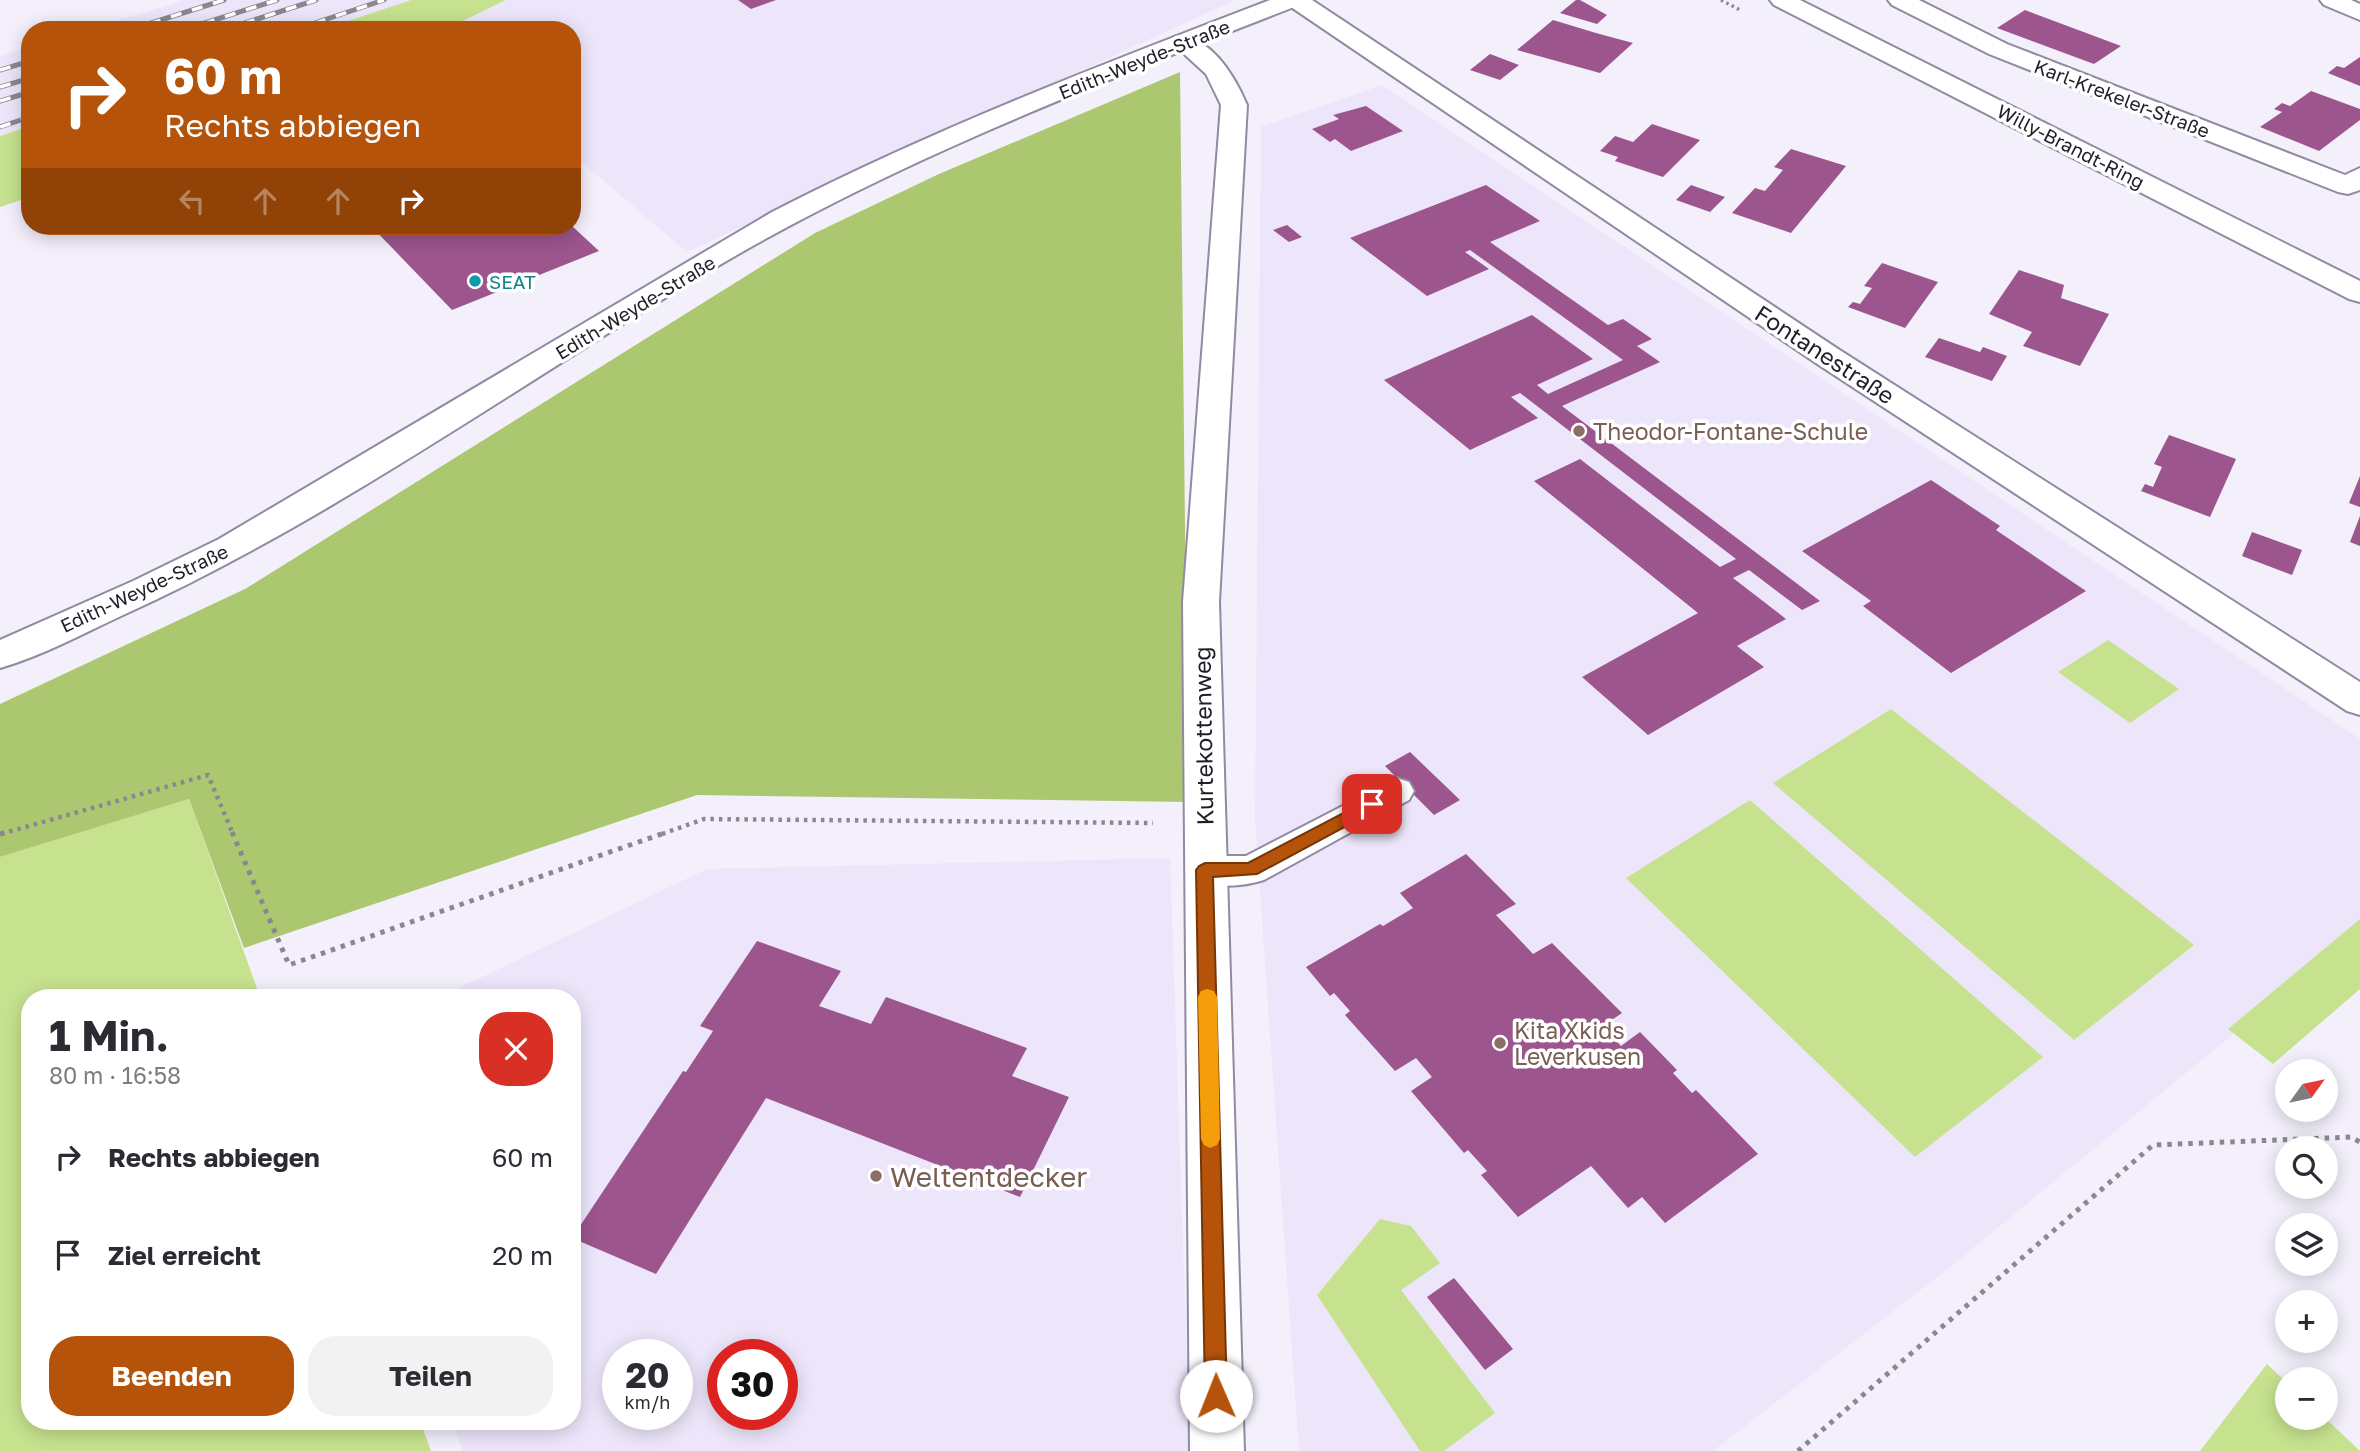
<!DOCTYPE html>
<html lang="de">
<head>
<meta charset="utf-8">
<style>
	:root { --surface:#fff; --page:#f2f2f3; --text:#2b2b33; --muted:#7c7c81; --accent:#b45309 }
	body { margin:0; font-family:"Golos Text",sans-serif; background:var(--page); color:var(--text); height:100vh; display:flex; flex-direction:column; font-size:26px; white-space:nowrap }
	* { box-sizing:border-box; margin:0 }
	p { font-size:23px; color:var(--muted) }
	.icon { flex:none; width:38px; height:38px; fill:none; stroke:currentColor; stroke-width:2; stroke-linecap:round; stroke-linejoin:round }
	.map { position:relative; flex:1; overflow:hidden }
	.panel { position:absolute; left:21px; top:989px; width:560px; height:441px; display:flex; flex-direction:column; background:var(--surface); border-radius:28px; box-shadow:0 4px 18px #0003 }
	.panel>* { flex:none }
	.banner { position:absolute; left:21px; top:21px; width:560px; height:214px; border-radius:28px; box-shadow:0 4px 18px #0003; background:#b45309; color:#fff; overflow:hidden }
	.needle { width:46px; rotate:57deg }
	.tools { position:absolute; left:2275px; top:1059px; display:grid; gap:14px }
	.tools a { display:grid; place-items:center; width:63px; height:63px; border-radius:50%; background:var(--surface); box-shadow:0 4px 18px #0003; font-size:35px }
	.speed { position:absolute; left:602px; top:1339px; display:flex; gap:14px; font-size:35px; font-weight:700; text-align:center }
	.speed>* { display:grid; place-content:center; width:91px; height:91px; border-radius:50%; background:var(--surface); box-shadow:0 4px 18px #0003; line-height:1 }
	.speed small { font-size:18px; font-weight:400 }
	.speed .limit { border:10px solid #d22; background:#fff; color:#111 }
	.pin { position:absolute; display:grid; place-items:center; width:60px; height:60px; color:#fff; margin:-30px; border-radius:14px; box-shadow:0 4px 10px #0006 }
	.me { position:absolute; width:77px; margin:-38px; rotate:359deg; stroke-linejoin:round; filter:drop-shadow(0 0 5px #0008) }
	.turn { display:flex; align-items:center; gap:24px; height:147px; padding:0 28px; font-size:32px }
	.turn .icon { width:91px; height:91px; stroke-width:2.5 }
	.turn b { display:block; font-size:49px; line-height:60px }
	.lanes { display:flex; align-items:center; height:66px; padding:0 28px; background:#0003; justify-content:center; gap:35px; direction:ltr }
	.lanes .off { opacity:.35 }
	.round { display:grid; place-items:center; flex:none; width:74px; height:74px; border-radius:28px; background:var(--page) }
	.head { display:flex; align-items:center; justify-content:space-between; height:119px; padding:0 28px }
	h1 { font-size:42px; font-weight:700; line-height:52px }
	.button { display:flex; gap:14px; margin-top:auto; padding:14px 28px }
	.button a { flex:1; height:80px; border-radius:28px; background:var(--accent); color:#fff; font-size:28px; font-weight:700; line-height:80px; text-align:center }
	.button a+a { background:var(--page); color:var(--text) }
	ul { padding:0; list-style:none }
	li { display:flex; align-items:center; gap:21px; height:98px; padding:0 28px }
	li div { flex:1 }
	li b { display:block; font-size:26px }
	li em { font-style:normal }
	.map>svg:first-child { display:block }
</style>
</head>
<body>
<div class="map">
<svg width="2360" height="1451" viewBox="0 0 2360 1451">
	<rect width="100%" height="100%" fill="#f3effb"/>
	<path fill="#ede6fb" fill-rule="evenodd" d="M 185,0 L 411,0 L 321,30 L 87,30 Z
		M 506,0 L 1235,0 L 687,252 L 572,154 L 572,30 L 444,30 Z
		M 30,47 L 30,126 L 0,136 L 0,56 Z
		M 1382,85 L 2360,739 L 2360,930 L 1950,1267 L 1713,1451 L 1299,1451 L 1255,819 L 1261,127 Z
		M 1170,858 L 1190,1451 L 463,1451 L 452,1421 L 572,1421 L 572,998 L 438,998 L 707,869 ZM 618,1354 L 677,1354 L 677,1414 L 618,1414 ZM 723,1354 L 782,1354 L 782,1414 L 723,1414 Z"/>
	<path fill="#c6e28e" d="M 411,0 L 506,0 L 444,30 L 321,30 Z
		M 30,126 L 30,197 L 0,207 L 0,136 Z
		M 2108,640 L 2179,689 L 2130,723 L 2058,672 Z
		M 1891,709 L 2194,945 L 2074,1040 L 1773,783 Z
		M 189,799 L 260,997 L 30,998 L 30,1421 L 420,1421 L 431,1451 L 0,1451 L 0,857 Z
		M 1750,800 L 2043,1057 L 1915,1157 L 1626,878 Z
		M 2360,919 L 2360,989 L 2273,1064 L 2228,1029 Z
		M 1380,1219 L 1411,1226 L 1440,1263 L 1401,1290 L 1495,1413 L 1444,1451 L 1420,1451 L 1317,1295 Z
		M 2267,1364 L 2287,1383 L 2287,1418 L 2325,1418 L 2360,1451 L 2200,1451 Z"/>
	<path fill="#abc76f" d="M 1180,72 L 1188,802 L 697,795 L 244,948 L 189,799 L 0,857 L 0,704 L 245,589 L 815,233 L 939,174 Z"/>
	<path fill="#9c558d" d="M 738,0 L 776,0 L 751,9 Z
		M 1576,0 L 1580,0 L 1607,15 L 1597,24 L 1560,13 Z
		M 2025,10 L 2121,46 L 2094,64 L 1997,28 Z
		M 1553,20 L 1596,33 L 1633,43 L 1600,73 L 1517,50 Z
		M 1490,54 L 1519,65 L 1500,80 L 1470,70 Z
		M 2360,57 L 2360,86 L 2328,73 L 2337,66 L 2344,68 Z
		M 2311,91 L 2360,109 L 2360,120 L 2319,151 L 2260,127 L 2282,112 L 2274,109 L 2282,103 L 2290,106 Z
		M 1366,106 L 1403,131 L 1351,151 L 1335,139 L 1330,142 L 1312,129 L 1339,119 L 1333,115 Z
		M 1652,124 L 1700,140 L 1663,177 L 1615,161 L 1618,157 L 1600,151 L 1615,136 L 1633,142 Z
		M 1791,149 L 1846,166 L 1791,233 L 1732,213 L 1755,188 L 1765,191 L 1783,170 L 1774,167 Z
		M 1486,185 L 1540,221 L 1490,242 L 1608,325 L 1623,319 L 1652,339 L 1637,346 L 1660,362 L 1562,406 L 1820,601 L 1802,610 L 1749,570 L 1733,578 L 1786,619 L 1737,646 L 1764,667 L 1648,735 L 1582,677 L 1698,613 L 1534,481 L 1580,459 L 1720,567 L 1736,559 L 1520,393 L 1511,397 L 1538,418 L 1470,450 L 1384,380 L 1532,315 L 1593,359 L 1537,385 L 1548,394 L 1623,360 L 1470,250 L 1465,252 L 1489,269 L 1427,296 L 1350,238 Z
		M 1691,185 L 1725,197 L 1710,212 L 1676,200 Z
		M 1287,225 L 1302,237 L 1289,242 L 1273,230 Z
		M 371,226 L 572,226 L 599,251 L 452,310 Z
		M 1882,263 L 1938,282 L 1905,328 L 1848,307 L 1853,302 L 1860,304 L 1872,288 L 1864,286 Z
		M 2019,270 L 2064,285 L 2061,298 L 2109,314 L 2080,366 L 2023,346 L 2032,332 L 1989,314 Z
		M 1939,338 L 1980,352 L 1983,347 L 2007,356 L 1992,381 L 1925,357 Z
		M 2169,435 L 2236,459 L 2210,517 L 2141,491 L 2145,484 L 2153,487 L 2162,467 L 2154,464 Z
		M 2360,476 L 2360,507 L 2349,503 Z
		M 1931,480 L 2000,526 L 1996,530 L 2086,591 L 1951,673 L 1863,606 L 1871,601 L 1802,551 Z
		M 2360,516 L 2360,546 L 2350,542 Z
		M 2252,532 L 2302,550 L 2292,575 L 2242,556 Z
		M 1410,752 L 1460,800 L 1434,815 L 1385,766 Z
		M 1466,854 L 1516,904 L 1496,915 L 1533,954 L 1552,943 L 1622,1013 L 1603,1026 L 1621,1046 L 1640,1032 L 1677,1070 L 1673,1073 L 1692,1093 L 1696,1090 L 1758,1154 L 1665,1223 L 1642,1197 L 1628,1208 L 1591,1166 L 1518,1217 L 1481,1175 L 1487,1171 L 1468,1150 L 1464,1153 L 1411,1091 L 1432,1077 L 1416,1058 L 1395,1071 L 1345,1015 L 1350,1011 L 1334,993 L 1330,996 L 1306,967 L 1380,924 L 1383,926 L 1413,908 L 1400,893 Z
		M 757,941 L 841,971 L 819,1006 L 871,1024 L 886,997 L 1027,1048 L 1012,1076 L 1069,1097 L 1020,1197 L 766,1098 L 656,1274 L 572,1238 L 683,1071 L 686,1072 L 713,1031 L 700,1026 Z
		M 1454,1278 L 1513,1349 L 1485,1370 L 1427,1297 Z"/>
	<g fill="none" stroke-linecap="round" stroke-linejoin="round">
		<defs>
			<path id="service" d="M 1397,778 L 1409,782 L 1414,791 L 1409,800 L 1264,880 C 1242,887 1214,888 1192,881 L 1187,871 L 1192,861 L 1205,856 L 1246,856 Z"/>
			<path id="minor" d="M 1284,0 L 1312,0 L 1838,349 L 2360,682 L 2360,715 L 2347,711 L 1816,363 L 1288,5 Z
				M 1888,0 L 1919,0 L 2007,44 L 2345,175 L 2360,168 L 2360,190 L 2348,194 L 2338,192 L 1989,54 L 1892,5 Z
				M 2320,0 L 2351,0 L 2360,4 L 2360,20 L 2324,5 Z
				M 1183,35 C 1215,43 1235,77 1247,105 L 1219,602 L 1244,1451 L 1190,1451 L 1183,602 L 1221,105 L 1206,74 L 1171,42 L 1174,37 Z"/>
			<path id="tertiary" d="M 1270,0 L 1303,0 L 1299,5 C 1103,82 906,156 723,263 C 523,381 333,520 121,616 C 82,634 42,656 0,668 L 0,640 L 133,581 L 219,539 L 772,212 C 933,129 1101,65 1270,0 Z"/>
			<path id="primary" d="M 1770,0 L 1800,0 L 2360,281 L 2360,302 L 2349,299 L 1774,5 Z"/>
		</defs>
		<use href="#service" stroke="#9289a3" stroke-width="4"/>
		<use href="#minor" stroke="#9289a3" stroke-width="4"/>
		<use href="#tertiary" stroke="#9289a3" stroke-width="4"/>
		<use href="#primary" stroke="#9289a3" stroke-width="4"/>
		<path stroke="#8b8792" stroke-width="3.5" stroke-dasharray="2.5 3.5" stroke-linecap="butt" d="M 1721,0 L 1742,11"/>
		<path stroke="#8b8792" stroke-width="4.5" stroke-dasharray="3.5 5" stroke-linecap="butt" d="M 1,834 L 208,775 L 233,834
			M 662,834 L 704,819 L 1153,823"/>
		<path stroke="#8b8792" stroke-width="5" stroke-dasharray="4.5 6" stroke-linecap="butt" d="M 232,832 L 289,965 L 667,832
			M 0,834 L 7,832
			M 1798,1451 L 2153,1145 L 2351,1137 L 2360,1142"/>
		<use href="#service" fill="#fff" fill-rule="evenodd"/>
		<use href="#minor" fill="#fff" fill-rule="evenodd"/>
		<use href="#tertiary" fill="#fff" fill-rule="evenodd"/>
		<use href="#primary" fill="#fff" fill-rule="evenodd"/>
		<defs>
			<path id="rail" d="M 129,30 L 224,0
				M 183,30 L 277,0
				M 223,30 L 316,0
				M 294,30 L 384,0
				M 0,70 L 30,61
				M 0,87 L 30,78
				M 0,101 L 30,92
				M 0,127 L 30,117"/>
		</defs>
		<use href="#rail" stroke="#8b8792" stroke-width="5"/>
		<use href="#rail" stroke="#fff" stroke-width="3.5" stroke-dasharray="11" stroke-linecap="butt"/>
	</g>
	<path fill="#b45309" stroke="#753606" stroke-width="2" d="M 1372,798 L 1378,800 L 1381,804 L 1378,809 L 1257,874 L 1213,877 L 1227,1396 L 1224,1403 L 1216,1407 L 1208,1403 L 1205,1396 L 1196,870 L 1199,866 L 1205,863 L 1248,863 Z"/>
	<path fill="#f59e0b" d="M 1207,989 L 1214,991 L 1217,997 L 1220,1139 L 1217,1145 L 1210,1148 L 1204,1145 L 1201,1139 L 1198,997 L 1201,991 Z"/>
	<circle fill="#0f9aa8" stroke="#fff" stroke-width="2.5" cx="475" cy="281" r="7"/>
	<g fill="#8d6e63" stroke="#fff" stroke-width="2.5">
		<circle cx="1579" cy="431" r="7"/>
		<circle cx="1500" cy="1043" r="7"/>
		<circle cx="876" cy="1176" r="7"/>
	</g>
	<g text-anchor="middle" dominant-baseline="central" stroke-width="7" stroke-linejoin="round" paint-order="stroke">
		<g font-size="19" fill="#221e28" stroke="#fff">
			<text transform="translate(1144 59) rotate(-22)">Edith-Weyde-Straße</text>
			<text transform="translate(2122 98) rotate(21)">Karl-Krekeler-Straße</text>
			<text transform="translate(2071 146) rotate(27)">Willy-Brandt-Ring</text>
			<text transform="translate(635 307) rotate(-31)">Edith-Weyde-Straße</text>
			<text transform="translate(144 588) rotate(-25)">Edith-Weyde-Straße</text>
		</g>
		<g font-size="19" fill="#0d838f" stroke="#fff" text-anchor="start">
			<text x="489" y="281">SEAT</text>
		</g>
		<g font-size="23" fill="#221e28" stroke="#fff">
			<text transform="translate(1825 354) rotate(33)">Fontanestraße</text>
			<text transform="translate(1203 736) rotate(-91)">Kurtekottenweg</text>
		</g>
		<g font-size="23" fill="#785e54" stroke="#fff" text-anchor="start">
			<text x="1593" y="431">Theodor-Fontane-Schule</text>
			<text x="1514" y="1030">Kita Xkids<tspan x="1514" dy="26">Leverkusen</tspan></text>
		</g>
		<g font-size="28" fill="#785e54" stroke="#fff" text-anchor="start">
			<text x="890" y="1176">Weltentdecker</text>
		</g>
	</g>
</svg>
<div class="tools">
<a><svg class="needle" viewBox="-14 -14 28 28"><path d="M0-13l5 13h-10z" fill="#e53935"/><path d="M0 13l5-13h-10z" fill="#7c7c81"/></svg></a>
<a><svg class="icon" aria-label="search" viewBox="0 0 24 24"><circle cx="10" cy="10" r="6"/><path d="M15 15l6 6"/></svg></a>
<a><svg class="icon" aria-label="layers" viewBox="0 0 24 24"><path d="M12 4l9 5-9 5-9-5zM3 14l9 5 9-5"/></svg></a>
<a>+</a>
<a>−</a>
</div>
<div class="speed"><div>20<small>km/h</small></div><div class="limit">30</div></div>
<div class="pin" style="left:1372px;top:804px;background:#d93025"><svg class="icon" aria-label="arrive" viewBox="0 0 24 24"><path d="M6 21V4h12l-3 4 3 4H6"/></svg></div>
<svg class="me" style="left:1216px;top:1396px" viewBox="-20 -20 40 40"><circle r="19" fill="#fff"/><path d="M0-13L10 11 0 6-10 11z" fill="#b45309"/></svg>
<div class="banner">
<div class="turn"><svg class="icon" aria-label="right" viewBox="0 0 24 24"><path d="M7 20v-9h11M14 6l5 5-5 5"/></svg><div><b>60 m</b>Rechts abbiegen</div></div>
<div class="lanes"><svg class="icon off" aria-label="left" viewBox="0 0 24 24"><path d="M17 20v-9H6M10 6l-5 5 5 5"/></svg><svg class="icon off" aria-label="ahead" viewBox="0 0 24 24"><path d="M12 20V5M6 11l6-6 6 6"/></svg><svg class="icon off" aria-label="ahead" viewBox="0 0 24 24"><path d="M12 20V5M6 11l6-6 6 6"/></svg><svg class="icon" aria-label="right" viewBox="0 0 24 24"><path d="M7 20v-9h11M14 6l5 5-5 5"/></svg></div>
</div>
<section class="panel">
<div class="head"><div><h1>1 Min.</h1><p>80 m · 16:58</p></div><a class="round" style="background:#d93025;color:#fff"><svg class="icon" aria-label="close" viewBox="0 0 24 24"><path d="M6 6l12 12M18 6L6 18"/></svg></a></div>
<ul>
<li><svg class="icon" aria-label="right" viewBox="0 0 24 24"><path d="M7 20v-9h11M14 6l5 5-5 5"/></svg><div><b>Rechts abbiegen</b></div><em>60 m</em></li>
<li><svg class="icon" aria-label="arrive" viewBox="0 0 24 24"><path d="M6 21V4h12l-3 4 3 4H6"/></svg><div><b>Ziel erreicht</b></div><em>20 m</em></li>
</ul>
<div class="button"><a>Beenden</a><a>Teilen</a></div>
</section>
</div>
</body>
</html>
